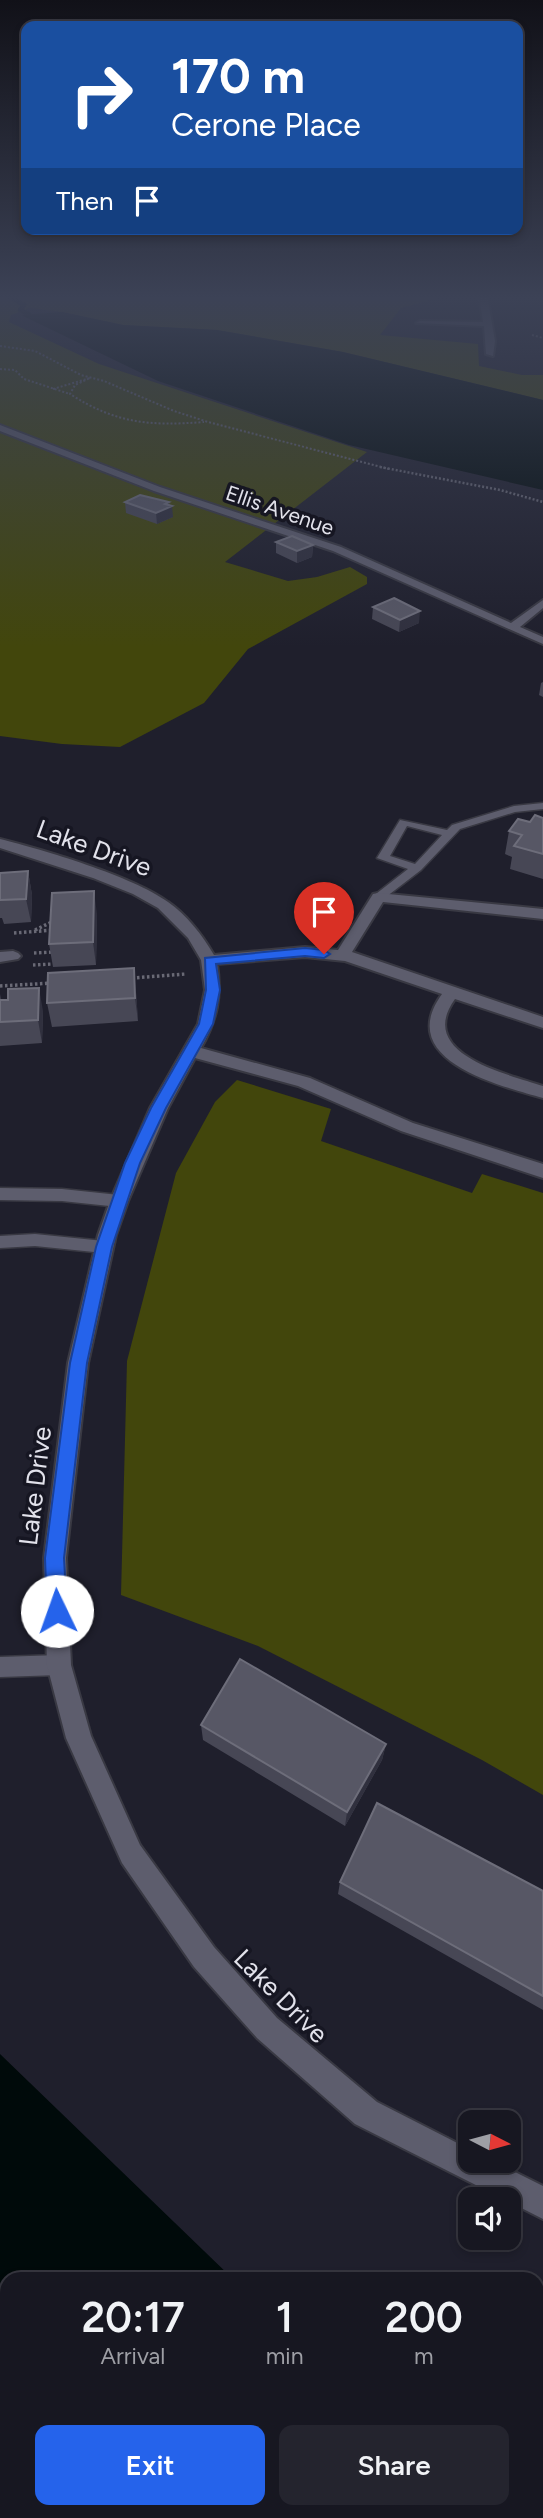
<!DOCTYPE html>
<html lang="en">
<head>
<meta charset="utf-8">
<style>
	:root { --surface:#171721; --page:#24242e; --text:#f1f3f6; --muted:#9e9fa5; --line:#36363f; --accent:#2563eb }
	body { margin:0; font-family:Figtree,sans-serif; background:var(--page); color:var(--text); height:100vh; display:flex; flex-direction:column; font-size:26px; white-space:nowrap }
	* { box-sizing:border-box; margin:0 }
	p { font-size:23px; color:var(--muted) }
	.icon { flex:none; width:38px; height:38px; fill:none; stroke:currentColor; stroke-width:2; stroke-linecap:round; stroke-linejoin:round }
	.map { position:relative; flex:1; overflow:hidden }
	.drawer { position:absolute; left:0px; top:2272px; width:544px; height:247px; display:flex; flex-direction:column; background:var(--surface); border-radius:21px 21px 0 0; box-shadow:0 4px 10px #0003,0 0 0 2px var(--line) }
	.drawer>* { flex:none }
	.hud { position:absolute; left:21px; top:21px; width:502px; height:214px; border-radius:14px; box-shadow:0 4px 10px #0003,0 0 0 2px var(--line); background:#1a4fa0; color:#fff; overflow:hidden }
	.needle { width:46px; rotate:96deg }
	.controls { position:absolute; left:458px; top:2110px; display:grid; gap:14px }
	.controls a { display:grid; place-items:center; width:63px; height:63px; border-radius:14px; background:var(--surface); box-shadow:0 4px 10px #0003,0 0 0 2px var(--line); font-size:35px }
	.pin { position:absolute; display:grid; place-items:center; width:60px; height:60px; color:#fff; margin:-72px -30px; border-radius:50% 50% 50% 0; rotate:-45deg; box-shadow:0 0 7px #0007 }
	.pin .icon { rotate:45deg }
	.me { position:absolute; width:77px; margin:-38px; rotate:357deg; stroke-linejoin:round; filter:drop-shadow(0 0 5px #0008) }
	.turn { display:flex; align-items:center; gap:24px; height:147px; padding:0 35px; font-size:32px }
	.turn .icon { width:91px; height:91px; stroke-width:2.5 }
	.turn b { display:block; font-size:49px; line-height:60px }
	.then { display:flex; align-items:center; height:66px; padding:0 35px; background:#0003; gap:14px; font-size:26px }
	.eta { display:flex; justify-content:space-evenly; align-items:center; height:119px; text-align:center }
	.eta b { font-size:42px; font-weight:600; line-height:49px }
	.cta { display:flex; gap:14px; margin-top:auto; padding:14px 35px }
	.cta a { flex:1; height:80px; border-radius:14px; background:var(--accent); color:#fff; font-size:28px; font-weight:600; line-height:80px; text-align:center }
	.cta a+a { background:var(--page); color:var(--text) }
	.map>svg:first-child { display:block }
</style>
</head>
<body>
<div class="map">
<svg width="543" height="2518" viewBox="0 0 543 2518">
	<rect width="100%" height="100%" fill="#1f1f2c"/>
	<path fill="#42460c" d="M 0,295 L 448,295 L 401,308 L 380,335 L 478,344 L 479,366 L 522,375 L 543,375 L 543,400 L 343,352 L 217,330 L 123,325 L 62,312 L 30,308 L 11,315 L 9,322 L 99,364 L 367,452 L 225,562 L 288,581 L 317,577 L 350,567 L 367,577 L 367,584 L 248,649 L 204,703 L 120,747 L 62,744 L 0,736 Z
		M 237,1080 L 331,1109 L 321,1141 L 472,1193 L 482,1174 L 543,1193 L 543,1795 L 482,1760 L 258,1646 L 121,1595 L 127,1361 L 176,1173 L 215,1102 Z"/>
	<path fill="#000a0a" d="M 62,312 L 123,325 L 217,330 L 343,352 L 543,400 L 543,490 L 349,445 L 158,381 L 21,315 Z
		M 0,2054 L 232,2278 L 7,2278 L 7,2511 L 537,2511 L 537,2435 L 543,2438 L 543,2518 L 0,2518 Z"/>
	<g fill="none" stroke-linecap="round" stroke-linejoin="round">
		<path stroke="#000a0a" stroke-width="4.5" d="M 7,295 L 24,305 L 20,310 L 29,314"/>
		<defs>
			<path id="service" d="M 543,803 L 543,809 L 515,812 L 460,829 L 421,870 L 382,900 L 374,900 L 372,897 L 408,869 L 377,858 L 400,820 L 447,830 L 452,825 L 514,806 ZM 407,826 L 442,835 L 415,864 L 390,856 Z
				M 0,1188 L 62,1189 L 119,1195 L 127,1201 L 119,1207 L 62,1201 L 0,1200 Z
				M 35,1234 L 104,1241 L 110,1243 L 112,1247 L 110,1251 L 104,1253 L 35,1246 L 0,1248 L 0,1236 Z
				M 59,1655 L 66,1658 L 69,1665 L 66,1672 L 59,1675 L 0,1677 L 0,1657 Z"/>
			<path id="minor" d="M 479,295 L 487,295 L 495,341 L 493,356 L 486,354 L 484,326 L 416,323 L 420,321 L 483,322 Z
				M 0,425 L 160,487 L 341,547 L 511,623 L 543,600 L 543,608 L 520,627 L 543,637 L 543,644 L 333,551 L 154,491 L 0,431 Z
				M 0,839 C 44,850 132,876 168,902 C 187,915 202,935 214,955 L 305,947 L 338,950 L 373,894 L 378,893 L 543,909 L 543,919 L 383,902 L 352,952 L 543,1017 L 543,1028 L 455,999 C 415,1054 507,1074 543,1086 L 543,1098 C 498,1085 394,1060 442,994 L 345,961 L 305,957 L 217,964 C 222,996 217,1020 201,1048 L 310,1078 L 413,1123 L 543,1164 L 543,1178 L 401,1131 L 298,1086 L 195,1058 L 168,1108 L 128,1201 L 116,1235 L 88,1363 L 66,1558 L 71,1665 L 91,1736 L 140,1845 L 214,1947 L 277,2018 L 377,2102 L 471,2150 L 471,2161 L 493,2161 L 543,2186 L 543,2219 L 355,2124 L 257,2038 L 194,1967 L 122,1863 L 66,1738 L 47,1665 L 44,1558 L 68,1363 L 98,1235 L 110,1201 L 150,1108 L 198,1024 L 205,990 L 201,960 L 188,938 L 158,908 L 133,894 L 93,878 L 0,848 Z
				M 13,951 L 18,953 L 21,956 L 18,959 L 0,962 L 0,952 Z"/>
		</defs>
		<use href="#service" stroke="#393943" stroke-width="3"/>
		<use href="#minor" stroke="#393943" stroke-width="4"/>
		<path stroke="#696975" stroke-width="2" stroke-dasharray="2 2" stroke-linecap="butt" d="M 532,335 L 543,338
			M 0,346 L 35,351 L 81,375 L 104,381 L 174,411 L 208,422 L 389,469
			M 0,369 L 15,370 L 24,379 L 70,394
			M 53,389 L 90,378 L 75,385 L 70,394 C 117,424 150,426 204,422"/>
		<path stroke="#696975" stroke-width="2.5" stroke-dasharray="2 2" stroke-linecap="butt" d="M 380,467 L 500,490 L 543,502"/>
		<path stroke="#696975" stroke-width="3.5" stroke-dasharray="2.5 2.5" stroke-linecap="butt" d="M 35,930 L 56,920
			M 14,933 L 54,930
			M 34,953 L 54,952
			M 33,965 L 53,964
			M 132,978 L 186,974
			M 0,986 L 53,983"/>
		<use href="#service" fill="#5d5d6d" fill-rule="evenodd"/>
		<use href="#minor" fill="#5d5d6d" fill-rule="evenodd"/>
	</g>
	<path fill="#474755" d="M 125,502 L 169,502 L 173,517 L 157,524 L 126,513 Z
		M 276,542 L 313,545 L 312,557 L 297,563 L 276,553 Z
		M 373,607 L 419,623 L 399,632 L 372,619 Z
		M 543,682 L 543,697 L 539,695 L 541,683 Z
		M 543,818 L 543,879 L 510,869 L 512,857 L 505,854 L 509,831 Z
		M 28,871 L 32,895 L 31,922 L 4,924 L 2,918 L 0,918 L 0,873 Z
		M 97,914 L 96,965 L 53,967 L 49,944 Z
		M 136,992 L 138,1021 L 52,1027 L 47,1003 Z
		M 0,994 L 1,1000 L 43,1011 L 42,1043 L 0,1046 Z
		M 201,1725 L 386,1744 L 382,1760 L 345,1826 L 203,1740 Z
		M 340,1882 L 543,1891 L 543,2010 L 338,1894 Z"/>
	<path fill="#30303e" d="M 169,502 L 169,507 L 172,506 L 173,517 L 157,524 L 156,513 L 165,504 Z
		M 313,545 L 312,557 L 297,563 L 297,551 Z
		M 420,611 L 419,623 L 399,632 L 400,620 Z
		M 28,871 L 32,895 L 31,922 L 26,899 Z
		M 94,891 L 97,914 L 96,965 L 93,942 Z
		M 134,968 L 136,992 L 138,1021 L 135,998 Z
		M 39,988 L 43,1011 L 42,1043 L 38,1020 Z
		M 386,1744 L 382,1760 L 345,1826 L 347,1812 Z"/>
	<path fill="#575765" stroke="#6d6d7a" stroke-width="2" d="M 140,495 L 169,502 L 165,504 L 172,506 L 156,513 L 125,502 Z
		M 292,536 L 313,545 L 297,551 L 276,542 Z
		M 394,598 L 420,611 L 400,620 L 373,607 Z
		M 535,815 L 543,818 L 543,854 L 514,846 L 522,835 L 509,831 L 518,819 L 530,822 Z
		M 28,871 L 26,899 L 0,900 L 0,873 Z
		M 94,891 L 93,942 L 49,944 L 52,893 Z
		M 134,968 L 135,998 L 47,1003 L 48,973 Z
		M 39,988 L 38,1020 L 0,1022 L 0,1000 L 8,1000 L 8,989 Z
		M 240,1659 L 386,1744 L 347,1812 L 201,1725 Z
		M 377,1803 L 543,1891 L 543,1996 L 340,1882 Z"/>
	<linearGradient id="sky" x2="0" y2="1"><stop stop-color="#111118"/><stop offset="0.46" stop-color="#3c4256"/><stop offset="1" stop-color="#3c4256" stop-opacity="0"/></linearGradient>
	<rect width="543" height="647" fill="url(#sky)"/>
	<path fill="#2563eb" stroke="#184099" stroke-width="2" d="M 305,948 L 324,950 L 330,954 L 324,958 L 305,956 L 216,964 L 220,990 L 213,1024 L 166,1108 L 140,1163 L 112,1247 L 87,1363 L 64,1558 L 67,1611 L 64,1618 L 57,1621 L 50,1618 L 47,1611 L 45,1558 L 70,1363 L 96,1247 L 125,1163 L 151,1108 L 199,1024 L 206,990 L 205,958 Z"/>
	<g text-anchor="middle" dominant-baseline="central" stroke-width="7" stroke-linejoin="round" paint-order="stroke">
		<g font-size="21" fill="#e2e2eb" stroke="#161622">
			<text transform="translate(280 510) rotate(19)">Ellis Avenue</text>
		</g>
		<g font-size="26" fill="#e2e2eb" stroke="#161622">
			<text transform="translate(94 848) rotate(20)">Lake Drive</text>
			<text transform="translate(35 1486) rotate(-83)">Lake Drive</text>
			<text transform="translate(281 1996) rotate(45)">Lake Drive</text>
		</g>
	</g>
</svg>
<div class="controls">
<a><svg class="needle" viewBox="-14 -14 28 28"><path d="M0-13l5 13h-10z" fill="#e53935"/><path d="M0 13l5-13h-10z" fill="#9e9fa5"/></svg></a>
<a><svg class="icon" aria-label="sound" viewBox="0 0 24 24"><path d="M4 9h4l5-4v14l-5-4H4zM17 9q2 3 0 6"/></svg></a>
</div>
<div class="pin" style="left:324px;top:954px;background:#d93025"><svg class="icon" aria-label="arrive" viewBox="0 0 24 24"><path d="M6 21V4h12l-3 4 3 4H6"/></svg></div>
<svg class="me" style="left:57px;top:1611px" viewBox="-20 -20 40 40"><circle r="19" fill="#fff"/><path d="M0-13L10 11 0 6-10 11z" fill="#2563eb"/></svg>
<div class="hud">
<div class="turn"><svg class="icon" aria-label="right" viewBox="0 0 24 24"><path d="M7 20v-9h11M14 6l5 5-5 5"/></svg><div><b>170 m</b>Cerone Place</div></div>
<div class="then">Then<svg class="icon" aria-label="arrive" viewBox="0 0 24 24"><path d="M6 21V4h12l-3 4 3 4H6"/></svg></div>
</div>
<section class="drawer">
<div class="eta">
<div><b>20:17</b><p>Arrival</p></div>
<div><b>1</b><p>min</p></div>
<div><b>200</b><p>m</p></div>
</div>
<div class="cta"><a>Exit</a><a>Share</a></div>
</section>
</div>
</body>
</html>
